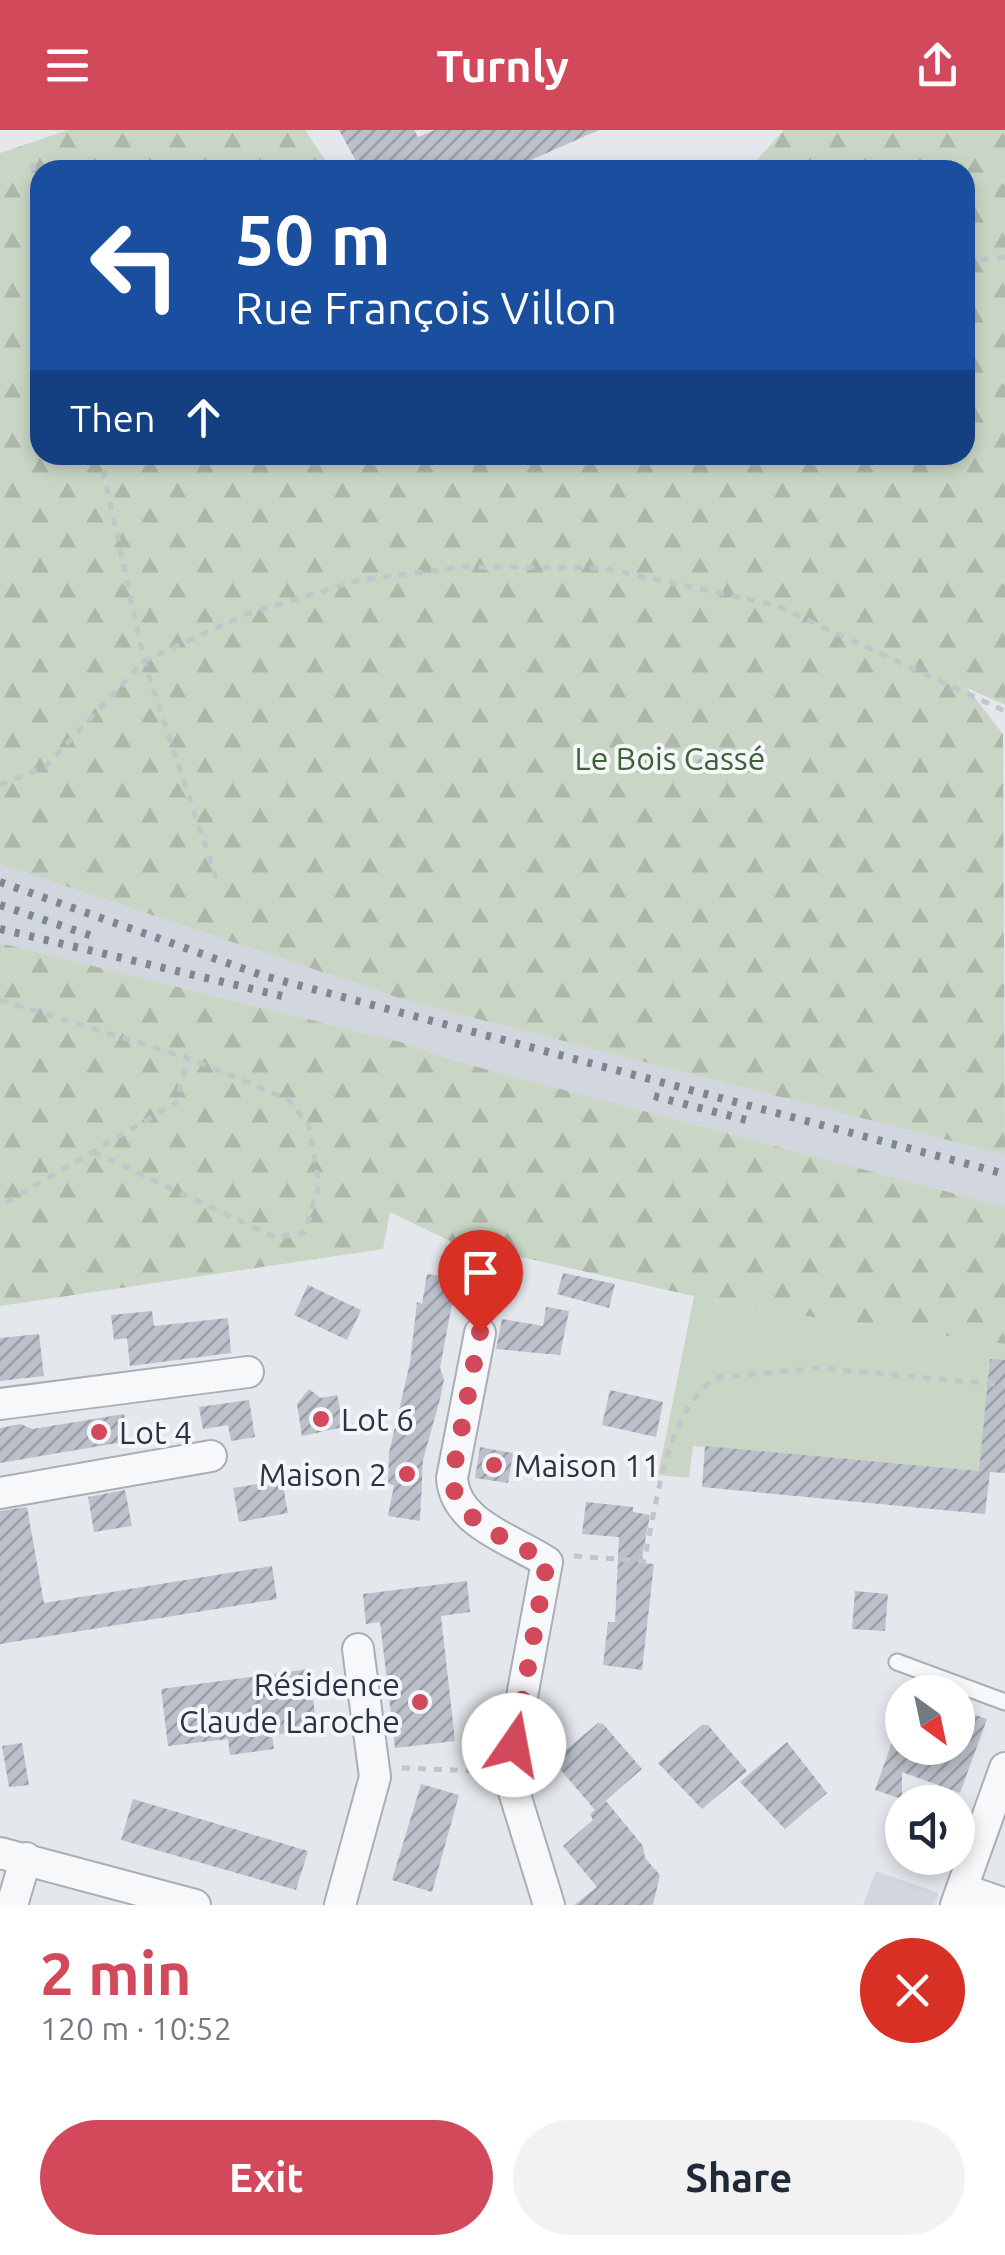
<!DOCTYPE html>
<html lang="en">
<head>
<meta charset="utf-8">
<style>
	:root { --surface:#fff; --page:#f2f2f3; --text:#1f2937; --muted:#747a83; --accent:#d1495b }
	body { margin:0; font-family:Ubuntu,sans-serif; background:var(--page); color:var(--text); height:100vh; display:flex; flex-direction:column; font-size:38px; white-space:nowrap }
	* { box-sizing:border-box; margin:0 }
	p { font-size:32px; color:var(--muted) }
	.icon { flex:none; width:55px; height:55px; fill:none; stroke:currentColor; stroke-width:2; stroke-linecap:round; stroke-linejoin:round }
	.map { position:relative; height:1775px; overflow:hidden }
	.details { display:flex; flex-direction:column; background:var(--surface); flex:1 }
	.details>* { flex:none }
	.banner { position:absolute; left:30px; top:30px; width:945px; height:305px; border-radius:30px; box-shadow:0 5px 15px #0003; background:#1a4fa0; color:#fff; overflow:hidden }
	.needle { width:65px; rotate:147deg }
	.fabs { position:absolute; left:885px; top:1545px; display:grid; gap:20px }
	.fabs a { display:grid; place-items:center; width:90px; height:90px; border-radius:50%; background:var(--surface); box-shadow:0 5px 15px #0003; font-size:50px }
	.pin { position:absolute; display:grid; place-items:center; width:85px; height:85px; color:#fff; margin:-102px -42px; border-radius:50% 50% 50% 0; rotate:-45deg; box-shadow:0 0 10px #0007 }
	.pin .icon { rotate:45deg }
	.me { position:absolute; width:110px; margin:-55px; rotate:12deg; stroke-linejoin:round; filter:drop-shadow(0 0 8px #0008) }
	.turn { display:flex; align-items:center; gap:35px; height:210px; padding:0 40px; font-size:45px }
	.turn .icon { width:130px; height:130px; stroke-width:2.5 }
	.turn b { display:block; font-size:70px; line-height:85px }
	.then { display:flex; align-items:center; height:95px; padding:0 40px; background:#0003; gap:20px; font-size:38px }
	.round { display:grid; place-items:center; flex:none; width:105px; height:105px; border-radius:52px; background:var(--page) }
	.summary { display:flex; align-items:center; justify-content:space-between; height:170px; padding:0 40px }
	h1 { font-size:60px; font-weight:600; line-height:75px; color:var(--accent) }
	.cta { display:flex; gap:20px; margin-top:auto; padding:20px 40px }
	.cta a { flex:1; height:115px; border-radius:60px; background:var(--accent); color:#fff; font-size:40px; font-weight:600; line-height:115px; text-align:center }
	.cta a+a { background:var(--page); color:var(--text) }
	header { display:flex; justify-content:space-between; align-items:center; height:130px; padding:0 40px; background:var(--accent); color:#fff; font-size:45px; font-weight:600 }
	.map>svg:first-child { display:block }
</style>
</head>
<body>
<header><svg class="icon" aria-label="menu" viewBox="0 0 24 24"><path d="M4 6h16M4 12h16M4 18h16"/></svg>Turnly<svg class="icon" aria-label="share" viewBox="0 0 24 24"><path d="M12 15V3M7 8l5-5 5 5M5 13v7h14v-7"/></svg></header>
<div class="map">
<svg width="1005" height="1775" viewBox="0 0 1005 1775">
	<defs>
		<pattern id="forest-firs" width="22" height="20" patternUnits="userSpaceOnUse" patternTransform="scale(2.5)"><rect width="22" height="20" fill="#c9d6c5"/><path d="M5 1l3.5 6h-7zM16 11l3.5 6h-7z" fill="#adb8ab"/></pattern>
		<pattern id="building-hatch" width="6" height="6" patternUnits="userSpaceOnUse" patternTransform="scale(2.5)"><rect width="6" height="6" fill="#bbc0ca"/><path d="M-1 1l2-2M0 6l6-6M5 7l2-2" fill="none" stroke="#989da6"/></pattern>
	</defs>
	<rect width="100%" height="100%" fill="#e4e7ec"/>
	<path fill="#d2d6de" d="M 0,734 L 408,871 L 1005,1025 L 1005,1077 L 459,932 L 405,913 L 0,813 Z
		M 876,1741 L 939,1763 L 934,1775 L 863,1775 Z"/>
	<path fill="#c9d6c5" d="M 694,1166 L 747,1178 L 1005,1214 L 1005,1260 L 979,1341 L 693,1316 L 689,1348 L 658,1345 Z"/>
	<path fill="url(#forest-firs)" d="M 68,0 L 305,0 L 332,40 L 40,40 L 40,325 L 965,325 L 965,40 L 748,40 L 784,0 L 1005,0 L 1005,575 L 967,558 L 1003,604 L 1005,1025 L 408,871 L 0,734 L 0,23 Z
		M 0,813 L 405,913 L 459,932 L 1005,1077 L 1005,1214 L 747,1178 L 450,1111 L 390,1082 L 383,1119 L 0,1176 Z"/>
	<path fill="url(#building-hatch)" d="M 339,0 L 414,0 L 418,7 L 435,0 L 599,0 L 508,40 L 361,40 Z
		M 446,1116 L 478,1122 L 473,1152 L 460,1149 L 451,1179 L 440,1238 L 444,1249 L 440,1269 L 423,1330 L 420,1391 L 388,1386 L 394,1355 L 388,1354 L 389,1323 L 410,1233 L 417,1172 L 422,1174 L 427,1144 L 450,1147 L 440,1146 Z
		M 563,1143 L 615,1154 L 609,1178 L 557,1164 Z
		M 308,1155 L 361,1180 L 347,1210 L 294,1185 Z
		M 546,1177 L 569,1181 L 560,1225 L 496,1219 L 502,1189 L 543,1196 Z
		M 152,1181 L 154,1196 L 228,1188 L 231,1223 L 130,1236 L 127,1208 L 114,1210 L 111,1185 Z
		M 39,1204 L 44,1246 L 0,1251 L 0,1208 Z
		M 990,1229 L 1005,1230 L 1005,1343 L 990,1342 L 985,1384 L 702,1357 L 705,1316 L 979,1341 Z
		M 309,1259 L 321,1268 L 337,1265 L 344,1297 L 302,1306 L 297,1274 Z
		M 610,1260 L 663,1272 L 656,1307 L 602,1295 Z
		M 249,1270 L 255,1307 L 231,1311 L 228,1295 L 203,1299 L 199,1277 Z
		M 124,1284 L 129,1311 L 0,1333 L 0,1298 L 20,1294 L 33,1299 Z
		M 480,1317 L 513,1323 L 508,1353 L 475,1348 Z
		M 282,1350 L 288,1383 L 239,1392 L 233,1358 Z
		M 125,1360 L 132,1396 L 94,1402 L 88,1367 Z
		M 586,1372 L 633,1377 L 633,1382 L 650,1385 L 641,1433 L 654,1434 L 642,1540 L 603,1535 L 608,1492 L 615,1492 L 619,1407 L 582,1404 Z
		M 27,1377 L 44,1473 L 272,1436 L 277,1469 L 0,1514 L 0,1381 Z
		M 467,1451 L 470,1482 L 441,1486 L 455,1611 L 395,1618 L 380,1492 L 366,1494 L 363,1464 Z
		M 855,1461 L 888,1464 L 885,1501 L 852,1499 Z
		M 309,1539 L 317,1599 L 272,1605 L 274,1619 L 230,1625 L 228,1609 L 168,1616 L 161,1559 Z
		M 958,1579 L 987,1589 L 960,1663 L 902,1642 L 902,1669 L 875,1660 L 900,1590 L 902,1618 L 958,1618 Z
		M 598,1593 L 603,1594 L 642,1639 L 595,1680 L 553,1631 Z
		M 702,1595 L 708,1595 L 747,1641 L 702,1679 L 658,1633 Z
		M 787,1612 L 827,1663 L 785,1699 L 740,1652 Z
		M 22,1613 L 29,1655 L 9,1657 L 2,1616 Z
		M 421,1654 L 459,1665 L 432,1762 L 392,1750 Z
		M 133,1669 L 308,1721 L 296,1760 L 121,1710 Z
		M 606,1671 L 643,1716 L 645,1728 L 660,1745 L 653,1775 L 574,1775 L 597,1757 L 563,1716 L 593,1690 L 590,1684 Z"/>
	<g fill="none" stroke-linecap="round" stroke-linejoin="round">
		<defs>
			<path id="lane" d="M 897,1532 L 1005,1572"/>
			<path id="street" d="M 480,1203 L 452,1348 C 455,1394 512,1409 547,1432 L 508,1642 L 549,1775
				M 0,1274 L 248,1242
				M 0,1363 L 211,1326
				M 0,1723 L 195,1775
				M 962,1759 L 1005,1774
				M 12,1775 L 26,1728
				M 340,1775 L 375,1647 L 358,1519
				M 956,1775 L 1005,1638"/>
		</defs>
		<use href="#lane" stroke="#a9aeb7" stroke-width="19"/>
		<use href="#street" stroke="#a9aeb7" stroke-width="34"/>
		<path stroke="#c2c5cb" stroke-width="5" stroke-dasharray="8 8" stroke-linecap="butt" d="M 32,33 L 40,66
			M 965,132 L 1005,127
			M 100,325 L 144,531 L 216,748
			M 0,655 L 45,637 L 144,531 L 247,484 L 359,450 L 463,437 L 603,438 L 775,475 L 1005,581
			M 0,870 L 188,928 L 176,973 L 0,1076
			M 93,1022 L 277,1108 L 305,1102 L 319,1055 L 309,996 L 288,969 L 188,928
			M 574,1426 L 644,1431 C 658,1371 663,1290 714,1248 L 819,1238 L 1005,1255
			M 402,1638 L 481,1641"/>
		<use href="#lane" stroke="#f7f8fa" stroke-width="15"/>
		<use href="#street" stroke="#f7f8fa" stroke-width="30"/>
		<path stroke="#7d8696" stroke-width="8" stroke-dasharray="5 10" stroke-linecap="butt" d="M 0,752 L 264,846 L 1005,1044
			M 0,775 L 95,807
			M 0,799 L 282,866
			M 654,966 L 746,990"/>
	</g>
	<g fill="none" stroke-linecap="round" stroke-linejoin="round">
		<path stroke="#d1495b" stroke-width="18" stroke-dasharray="0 32.4" d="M 480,1202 L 452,1348 C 455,1394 512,1409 547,1432 L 514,1615"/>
	</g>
	<g fill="#d1495b" stroke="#f4f6f9" stroke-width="4">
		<circle cx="321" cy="1289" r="10"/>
		<circle cx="99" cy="1302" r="10"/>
		<circle cx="494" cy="1335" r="10"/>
		<circle cx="407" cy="1344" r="10"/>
		<circle cx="420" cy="1572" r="10"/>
	</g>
	<g text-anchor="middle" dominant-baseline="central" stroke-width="8" stroke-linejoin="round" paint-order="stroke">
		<g font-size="32" fill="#3f6138" stroke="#f4f6f9">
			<text x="670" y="628">Le Bois Cassé</text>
		</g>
		<g font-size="32" fill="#2b3445" stroke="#f4f6f9" text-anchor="start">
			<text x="341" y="1289">Lot 6</text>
			<text x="119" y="1302">Lot 4</text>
			<text x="514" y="1335">Maison 11</text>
			<text x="387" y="1344" text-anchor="end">Maison 2</text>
			<text x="400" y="1554" text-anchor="end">Résidence<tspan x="400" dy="37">Claude Laroche</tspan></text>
		</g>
	</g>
</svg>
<div class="fabs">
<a><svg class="needle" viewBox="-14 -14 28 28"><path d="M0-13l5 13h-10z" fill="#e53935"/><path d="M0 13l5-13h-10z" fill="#747a83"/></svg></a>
<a><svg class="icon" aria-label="sound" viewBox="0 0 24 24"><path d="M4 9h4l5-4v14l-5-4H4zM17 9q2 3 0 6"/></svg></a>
</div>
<div class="pin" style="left:480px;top:1202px;background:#d93025"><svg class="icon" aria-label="arrive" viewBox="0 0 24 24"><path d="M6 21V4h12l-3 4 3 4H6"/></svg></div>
<svg class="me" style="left:514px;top:1615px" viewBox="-20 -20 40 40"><circle r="19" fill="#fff"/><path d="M0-13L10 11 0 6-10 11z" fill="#d1495b"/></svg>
<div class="banner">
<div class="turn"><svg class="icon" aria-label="left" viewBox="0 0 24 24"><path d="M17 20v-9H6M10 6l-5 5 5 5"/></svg><div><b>50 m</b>Rue François Villon</div></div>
<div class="then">Then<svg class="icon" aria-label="ahead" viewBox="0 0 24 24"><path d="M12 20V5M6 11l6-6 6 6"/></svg></div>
</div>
</div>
<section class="details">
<div class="summary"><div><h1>2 min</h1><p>120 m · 10:52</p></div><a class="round" style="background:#d93025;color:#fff"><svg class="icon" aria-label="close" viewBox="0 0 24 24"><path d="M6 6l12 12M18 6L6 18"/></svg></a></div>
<div class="cta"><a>Exit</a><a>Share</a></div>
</section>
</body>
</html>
